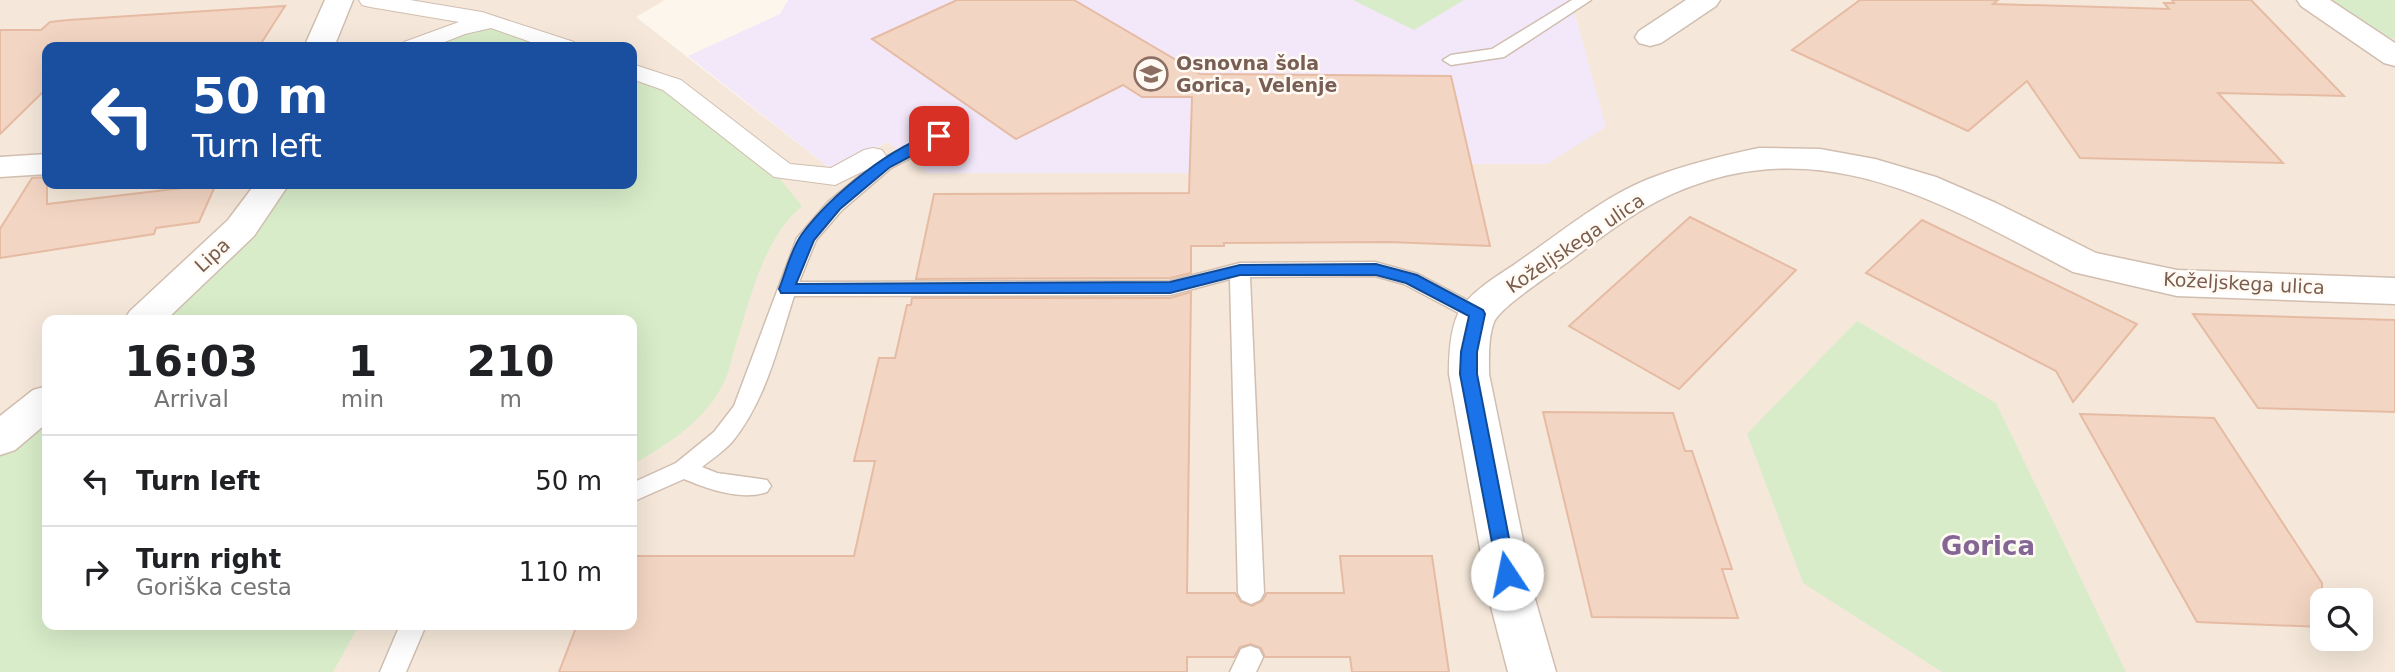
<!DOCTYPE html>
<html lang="en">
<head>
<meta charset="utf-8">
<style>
	:root { --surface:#fff; --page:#f6f6f6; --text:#202124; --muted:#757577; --line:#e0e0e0 }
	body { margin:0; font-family:"DejaVu Sans",sans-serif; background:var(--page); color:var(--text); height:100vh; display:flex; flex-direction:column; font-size:26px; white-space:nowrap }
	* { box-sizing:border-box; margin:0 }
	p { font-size:23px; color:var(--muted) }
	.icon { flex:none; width:38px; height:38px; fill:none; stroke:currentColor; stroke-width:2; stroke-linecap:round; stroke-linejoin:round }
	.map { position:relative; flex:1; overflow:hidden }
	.details { position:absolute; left:42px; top:315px; width:595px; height:315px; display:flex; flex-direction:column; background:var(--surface); border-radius:14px; box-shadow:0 7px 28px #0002 }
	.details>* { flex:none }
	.hud { position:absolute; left:42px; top:42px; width:595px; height:147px; border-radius:14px; box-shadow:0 7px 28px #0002; background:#1a4fa0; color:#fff; overflow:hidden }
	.tools { position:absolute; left:2310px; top:588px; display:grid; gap:14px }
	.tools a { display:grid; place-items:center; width:63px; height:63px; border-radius:14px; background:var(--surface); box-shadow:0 7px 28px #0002; font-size:35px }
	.pin { position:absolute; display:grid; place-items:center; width:60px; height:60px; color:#fff; margin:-30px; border-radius:14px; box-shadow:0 4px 10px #0006 }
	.me { position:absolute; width:77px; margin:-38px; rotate:349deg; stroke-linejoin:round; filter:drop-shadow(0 0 5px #0008) }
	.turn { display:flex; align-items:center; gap:24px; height:147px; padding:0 35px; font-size:32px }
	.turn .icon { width:91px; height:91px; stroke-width:2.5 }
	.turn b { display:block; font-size:49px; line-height:60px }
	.eta { display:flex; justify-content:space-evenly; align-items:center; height:119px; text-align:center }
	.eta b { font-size:42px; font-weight:800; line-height:49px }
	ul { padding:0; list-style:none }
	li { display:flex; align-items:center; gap:21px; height:91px; padding:0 35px; border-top:2px solid var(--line) }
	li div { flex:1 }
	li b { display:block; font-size:26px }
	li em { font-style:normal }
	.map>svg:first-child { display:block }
</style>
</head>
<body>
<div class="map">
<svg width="2395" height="672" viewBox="0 0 2395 672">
	<rect width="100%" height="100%" fill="#fdf6ec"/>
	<path fill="#f5e8da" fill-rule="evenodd" d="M 0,0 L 665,0 L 636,17 L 832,170 L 888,142 L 929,173 L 1199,173 L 1605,126 L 1571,0 L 2395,0 L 2395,672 L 0,672 ZM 47,47 L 632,47 L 632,184 L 47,184 ZM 47,320 L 632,320 L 632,625 L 47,625 ZM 2322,600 L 2361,600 L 2361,639 L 2322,639 Z"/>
	<path fill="#f3e8fa" d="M 788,0 L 1571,0 L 1606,127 L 1547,164 L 1200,163 L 1199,173 L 929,173 L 887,142 L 832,170 L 688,56 L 780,14 Z"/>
	<path fill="#d8ecc9" d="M 1353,0 L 1464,0 L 1414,30 Z
		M 2329,0 L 2395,0 L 2395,39 L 2388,37 Z
		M 483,20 L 528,31 L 569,47 L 391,47 Z
		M 632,73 L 651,80 L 777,175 L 802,206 C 763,239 751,296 736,344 C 732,355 730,369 725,380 C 707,420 668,444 632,465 L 632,320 L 181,320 L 156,316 L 264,221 L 287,184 L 632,184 Z
		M 1857,321 L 1996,403 L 2126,672 L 1942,672 L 1803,583 L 1747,434 Z
		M 47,407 L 47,625 L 359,625 L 333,672 L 0,672 L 0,446 Z"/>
	<path fill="#f3d5c3" stroke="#e6bba3" stroke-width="2" d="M 957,0 L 1074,0 L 1200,74 L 1451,76 L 1490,246 L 1389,242 L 1224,243 L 1224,246 L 1191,246 L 1191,273 L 1170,278 L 916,279 L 934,194 L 1189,193 L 1192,97 L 1142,97 L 1123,85 L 1016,139 L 872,39 Z
		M 1860,0 L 1998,0 L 1993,4 L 2169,9 L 2164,3 L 2174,3 L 2172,0 L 2251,0 L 2344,96 L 2218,93 L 2283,163 L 2080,158 L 2027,81 L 1968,131 L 1792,50 Z
		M 285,6 L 260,45 L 47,47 L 47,88 L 0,134 L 0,30 L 41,30 L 50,22 L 68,20 Z
		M 47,177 L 47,204 L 216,184 L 199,222 L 156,228 L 154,234 L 0,258 L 0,229 L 32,178 Z
		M 1690,217 L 1796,270 L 1679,389 L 1569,326 Z
		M 1922,220 L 2137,324 L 2073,402 L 2056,371 L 1866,273 Z
		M 1191,292 L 1187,593 L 1235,593 L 1241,602 L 1252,606 L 1262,601 L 1267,593 L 1344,593 L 1340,556 L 1432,556 L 1449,672 L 1352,672 L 1350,657 L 1265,657 L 1261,648 L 1251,644 L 1240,647 L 1234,657 L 1187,657 L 1187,672 L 559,672 L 577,625 L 632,625 L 632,556 L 854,556 L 875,461 L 854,461 L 879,358 L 895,358 L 907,305 L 911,305 L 912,298 L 1170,298 Z
		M 2193,314 L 2395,320 L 2395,412 L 2258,408 Z
		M 1543,412 L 1673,413 L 1685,451 L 1692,451 L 1732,569 L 1722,569 L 1738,618 L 1592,617 Z
		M 2080,414 L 2214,418 L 2322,583 L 2322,627 L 2197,622 Z"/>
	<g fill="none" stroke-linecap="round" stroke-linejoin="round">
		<defs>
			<path id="service" d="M 1572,0 L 1591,0 L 1504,57 L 1451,65 L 1443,60 L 1451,55 L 1492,49 Z
				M 958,122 L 967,127 L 964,131 L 891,168 L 842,210 L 816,240 L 799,282 L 1170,281 L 1240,263 L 1375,262 L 1418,274 L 1484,309 L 1487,314 L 1484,319 L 1477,321 L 1470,319 L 1404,284 L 1375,276 L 1250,277 L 1264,593 L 1260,600 L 1251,604 L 1242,600 L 1238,593 L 1230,279 L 1170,295 L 794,296 C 778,346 766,400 732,442 C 724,451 712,459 702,467 L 717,473 L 767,480 L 771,486 L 767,492 C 741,501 708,489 684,479 L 632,502 L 632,483 L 676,463 L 714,432 L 734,406 L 797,238 L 828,202 L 879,160 Z
				M 400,625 L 426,625 L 406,672 L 380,672 Z
				M 1250,646 L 1259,649 L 1263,657 L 1256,672 L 1230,672 L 1241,649 Z"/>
			<path id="pedestrian" d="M 359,0 L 410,0 L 482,12 L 574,42 L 578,47 L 545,47 L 491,28 L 465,34 L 432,47 L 401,47 L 404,42 L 459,22 L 370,7 L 362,5 Z
				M 632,64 L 681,80 L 790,164 L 831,168 L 864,150 L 873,148 L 882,150 L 886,156 L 882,162 L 835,185 L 774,177 L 663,90 L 632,79 Z"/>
			<path id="minor" d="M 325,0 L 353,0 L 334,47 L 304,47 Z
				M 1686,0 L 1720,0 L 1716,6 L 1661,43 L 1650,46 L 1639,43 L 1635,37 L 1639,31 Z
				M 2297,0 L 2330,0 L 2395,43 L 2395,66 L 2384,63 L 2301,6 Z
				M 1759,148 L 1820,149 L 1875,159 L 1936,177 L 1996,203 L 2096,253 L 2177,270 L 2395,278 L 2395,304 L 2177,296 L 2073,272 C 1942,203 1820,127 1670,195 C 1635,211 1603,236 1572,259 C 1557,270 1500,307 1494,322 C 1488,338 1489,357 1489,374 L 1535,599 L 1556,672 L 1508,672 L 1489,599 L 1449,374 C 1449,354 1450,324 1462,307 C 1477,286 1505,272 1525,257 C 1564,230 1603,198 1646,180 C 1683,165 1721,156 1759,148 Z
				M 47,154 L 47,174 L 0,177 L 0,157 Z
				M 255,184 L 289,184 L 254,236 L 166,320 L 124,320 L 130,311 L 228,220 Z
				M 47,386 L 47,423 L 15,450 L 0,455 L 0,416 L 33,390 Z"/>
		</defs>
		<use href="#service" stroke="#d1beb0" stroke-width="3"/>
		<use href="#pedestrian" stroke="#d1beb0" stroke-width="2"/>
		<use href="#minor" stroke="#d1beb0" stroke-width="3"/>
		<use href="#service" fill="#fff" fill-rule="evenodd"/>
		<use href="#pedestrian" fill="#fff" fill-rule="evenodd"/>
		<use href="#minor" fill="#fff" fill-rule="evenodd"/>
	</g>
	<path fill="#1a73e8" stroke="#114b97" stroke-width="2" d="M 939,132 L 944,133 L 944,139 L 890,167 L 840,209 L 814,240 L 796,284 L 1170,282 L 1240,265 L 1376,264 L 1417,275 L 1483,310 L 1485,314 L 1477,352 L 1477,374 L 1516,574 L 1514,579 L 1507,581 L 1500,579 L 1498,574 L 1460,374 L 1461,352 L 1469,316 L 1406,283 L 1376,275 L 1240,275 L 1170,293 L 781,293 L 779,289 C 786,272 791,249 802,234 C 831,195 892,145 939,132 Z"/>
	<defs>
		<symbol id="school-ring" viewBox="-11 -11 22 22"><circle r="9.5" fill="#fffaf3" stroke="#8d6e63" stroke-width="1.5"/><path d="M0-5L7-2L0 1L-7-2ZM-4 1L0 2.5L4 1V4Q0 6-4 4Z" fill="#8d6e63"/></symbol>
	</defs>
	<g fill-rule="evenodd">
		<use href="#school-ring" x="1132" y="55" width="38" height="38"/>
	</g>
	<g text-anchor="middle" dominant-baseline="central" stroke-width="5" stroke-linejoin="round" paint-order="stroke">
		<g font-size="19" font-weight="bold" fill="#785e54" stroke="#fffaf3" text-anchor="start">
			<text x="1176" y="63">Osnovna šola<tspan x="1176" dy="22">Gorica, Velenje</tspan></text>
		</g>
		<g font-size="19" fill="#7a5c4d" stroke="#fffaf3">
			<text transform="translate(1575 243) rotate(-34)">Koželjskega ulica</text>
			<text transform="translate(212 255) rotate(-43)">Lipa</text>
			<text transform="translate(2244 283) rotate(3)">Koželjskega ulica</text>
		</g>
		<g font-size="26" font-weight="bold" fill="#846695" stroke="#fffaf3">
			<text x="1988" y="546">Gorica</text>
		</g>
	</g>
</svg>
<div class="tools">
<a><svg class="icon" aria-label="search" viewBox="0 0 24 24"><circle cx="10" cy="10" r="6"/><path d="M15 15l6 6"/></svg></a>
</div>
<div class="pin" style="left:939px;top:136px;background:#d93025"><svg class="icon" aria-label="arrive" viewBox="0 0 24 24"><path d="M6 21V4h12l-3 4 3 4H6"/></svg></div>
<svg class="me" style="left:1507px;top:574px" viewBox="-20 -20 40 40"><circle r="19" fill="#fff"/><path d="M0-13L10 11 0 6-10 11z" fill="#1a73e8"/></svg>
<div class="hud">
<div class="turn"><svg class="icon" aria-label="left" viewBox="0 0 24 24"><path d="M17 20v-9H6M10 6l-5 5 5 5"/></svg><div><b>50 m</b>Turn left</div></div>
</div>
<section class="details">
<div class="eta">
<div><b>16:03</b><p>Arrival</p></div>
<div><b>1</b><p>min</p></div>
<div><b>210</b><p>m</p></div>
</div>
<ul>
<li><svg class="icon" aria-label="left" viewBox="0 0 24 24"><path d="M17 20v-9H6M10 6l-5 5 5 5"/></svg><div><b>Turn left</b></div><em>50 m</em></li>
<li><svg class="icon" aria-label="right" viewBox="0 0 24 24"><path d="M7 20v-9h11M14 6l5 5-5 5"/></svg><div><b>Turn right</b><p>Goriška cesta</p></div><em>110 m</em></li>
</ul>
</section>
</div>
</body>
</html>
